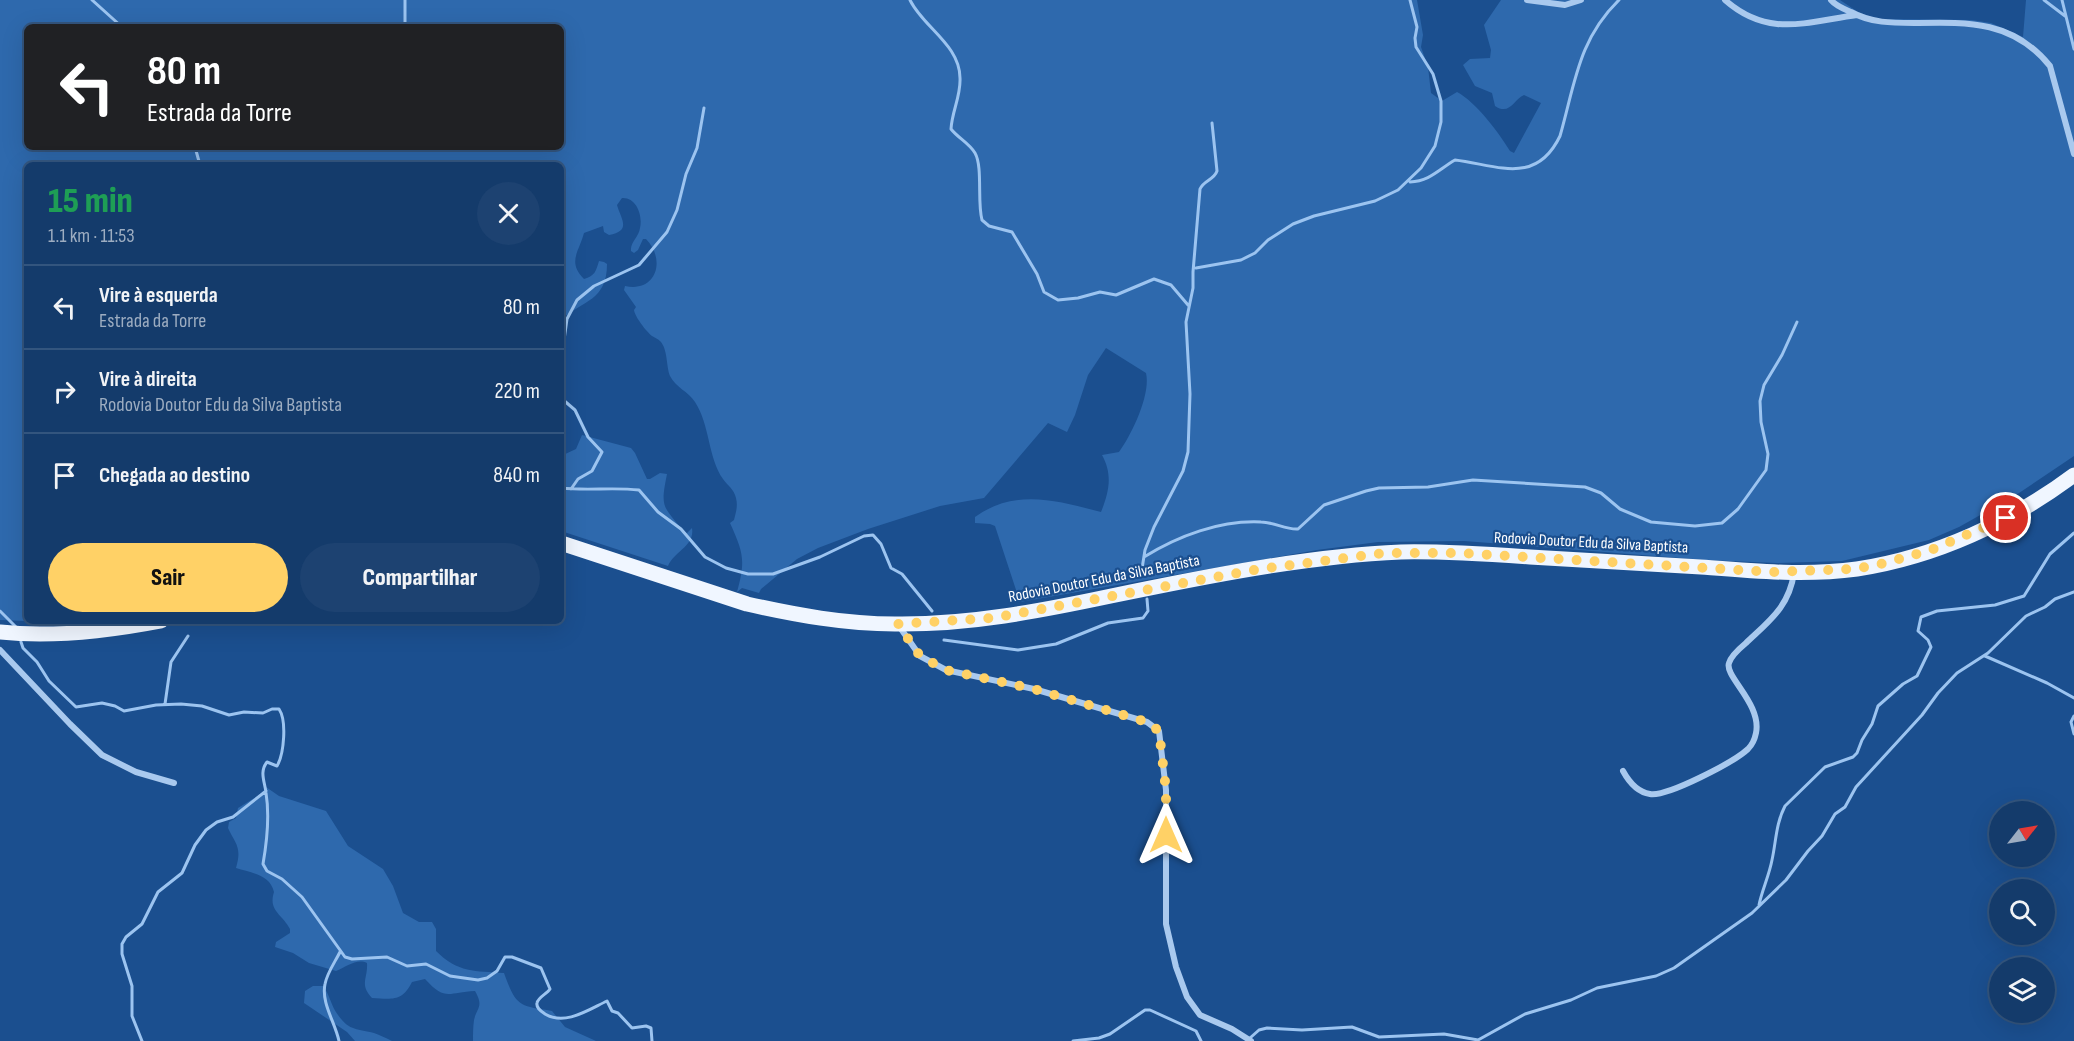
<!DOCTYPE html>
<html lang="pt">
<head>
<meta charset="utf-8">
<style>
	:root { --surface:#143b6b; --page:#1d4271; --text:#f1f3f6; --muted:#9dadc1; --line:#33557e; --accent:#ffd166 }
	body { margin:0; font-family:"Sofia Sans Condensed",sans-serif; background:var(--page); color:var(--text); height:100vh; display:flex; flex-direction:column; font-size:22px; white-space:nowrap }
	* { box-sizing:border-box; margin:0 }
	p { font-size:20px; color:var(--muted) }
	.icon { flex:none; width:33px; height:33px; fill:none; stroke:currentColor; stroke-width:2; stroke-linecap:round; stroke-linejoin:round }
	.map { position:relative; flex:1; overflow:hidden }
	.panel { position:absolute; left:24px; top:162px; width:540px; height:462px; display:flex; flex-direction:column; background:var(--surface); border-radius:9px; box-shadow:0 6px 24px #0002,0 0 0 2px var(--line) }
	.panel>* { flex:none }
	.hud { position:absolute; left:24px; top:24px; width:540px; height:126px; border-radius:9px; box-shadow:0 6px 24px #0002,0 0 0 2px var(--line); background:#202124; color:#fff; overflow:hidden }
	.needle { width:39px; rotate:59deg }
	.buttons { position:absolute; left:1989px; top:801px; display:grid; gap:12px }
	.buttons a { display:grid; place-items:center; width:66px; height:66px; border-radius:50%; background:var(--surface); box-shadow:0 6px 24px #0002,0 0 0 2px var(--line); font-size:30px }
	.pin { position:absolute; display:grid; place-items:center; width:51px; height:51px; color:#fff; margin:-26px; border:3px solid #fff; border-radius:50%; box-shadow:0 2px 6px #0007 }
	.me { position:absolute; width:66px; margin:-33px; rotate:0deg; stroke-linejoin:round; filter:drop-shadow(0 0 4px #0008) }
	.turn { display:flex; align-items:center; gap:21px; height:126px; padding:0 24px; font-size:27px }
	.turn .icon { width:78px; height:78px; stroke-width:2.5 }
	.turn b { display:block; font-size:42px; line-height:51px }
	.round { display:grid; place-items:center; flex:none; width:63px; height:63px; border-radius:32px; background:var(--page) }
	.head { display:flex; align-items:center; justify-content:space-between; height:102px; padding:0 24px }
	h1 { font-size:36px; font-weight:800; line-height:45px; color:#1e9e55 }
	.primary-button { display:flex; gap:12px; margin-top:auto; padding:12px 24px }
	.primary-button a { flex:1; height:69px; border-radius:36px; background:var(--accent); color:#111; font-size:24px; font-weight:800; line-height:69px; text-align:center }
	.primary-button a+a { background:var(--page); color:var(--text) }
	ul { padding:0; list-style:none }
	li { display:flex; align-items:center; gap:18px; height:84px; padding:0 24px; border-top:2px solid var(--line) }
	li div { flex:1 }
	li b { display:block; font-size:22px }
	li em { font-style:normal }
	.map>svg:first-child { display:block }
</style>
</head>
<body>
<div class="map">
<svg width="2074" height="1041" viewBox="0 0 2074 1041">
	<rect width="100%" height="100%" fill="#1b4f8f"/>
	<path fill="#2e69ad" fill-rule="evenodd" d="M 0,0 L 1417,0 L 1423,35 L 1421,47 L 1428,67 L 1431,93 L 1442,101 L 1457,92 C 1476,102 1499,133 1510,151 L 1514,153 L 1541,103 L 1524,95 C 1514,99 1510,116 1495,106 L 1492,93 L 1475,86 L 1463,65 L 1470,59 L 1490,58 L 1491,50 L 1484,25 L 1501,0 L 1840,0 L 1858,12 L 1877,19 L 1971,20 L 1991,23 L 2023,37 L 2026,0 L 2074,0 L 2074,456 L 2016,495 L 1959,527 L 1929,540 L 1842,561 L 1777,563 L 1706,560 L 1464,541 L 1378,542 L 1317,550 L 1020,602 L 995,526 L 990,524 L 975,523 L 975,517 C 1015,488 1058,501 1101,512 C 1109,492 1113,475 1102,455 L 1119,452 C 1132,434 1151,394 1146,373 L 1106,348 L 1088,375 L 1075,415 L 1067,432 L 1048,423 L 984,498 L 940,506 L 868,529 L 818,548 L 797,559 L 761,589 L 759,593 L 742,588 L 737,592 C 746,560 743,552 730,523 L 734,520 C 736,512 738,506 736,498 C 734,489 728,486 723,479 C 708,458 710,425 695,402 C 688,391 676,388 670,376 C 666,366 668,349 660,341 C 658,339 654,337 652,336 C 646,331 635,317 634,310 L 636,307 L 624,290 L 625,286 C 657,293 666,259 646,239 L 643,239 L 638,250 L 634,253 L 631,251 C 630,242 639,237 640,228 C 643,215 636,197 622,198 L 617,205 C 621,219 632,231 609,235 L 604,232 L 603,226 L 584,233 C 579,252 567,262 584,279 C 595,276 596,271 599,261 L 604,262 L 607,264 C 607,301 583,300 561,320 L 561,165 L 27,165 L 27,621 L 0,620 ZM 27,27 L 561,27 L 561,147 L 27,147 Z
		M 582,435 L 631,448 L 635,453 L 647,479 L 650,479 L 660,473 L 667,474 C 660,509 663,505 684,532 L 687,533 L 692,528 C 695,546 674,551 668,566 L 561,531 L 561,456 L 576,449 Z
		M 266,787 L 279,796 L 326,811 L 348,846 L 383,869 L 393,886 L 403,913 L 419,922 L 432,922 L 436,929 L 436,951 C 458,973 475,971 504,973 C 516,1006 518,1006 552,1011 L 565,1027 L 596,1041 L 473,1041 C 473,1034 473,1027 474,1020 C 477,1007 484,1007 475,991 C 448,992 446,1002 425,979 L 412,982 C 402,1002 392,999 372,998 C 359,984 368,979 367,963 C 357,958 346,967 336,971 L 309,963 L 293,953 L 275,947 L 276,942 L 290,933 L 290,929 C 282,914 268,911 274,892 C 270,874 251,873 236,868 C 242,847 236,845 228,828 L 229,822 L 236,818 L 238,808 L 261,794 Z
		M 313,986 L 323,986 C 330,995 331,1006 338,1015 C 349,1031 358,1029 374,1033 C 380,1035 386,1038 392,1041 L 355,1041 L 347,1032 L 304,1003 L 305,991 Z"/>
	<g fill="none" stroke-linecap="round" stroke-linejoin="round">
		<path stroke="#9cc4f0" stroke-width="3" d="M 92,0 L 122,27
			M 405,0 L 405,27
			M 910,0 C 923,27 960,45 960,78 C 961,96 952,111 951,129 C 958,138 969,143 975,153 C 983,167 977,202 982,220 L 989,226 L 1012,232 L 1037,274 L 1044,292 L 1058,300 L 1078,298 L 1100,292 L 1116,295 L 1154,279 L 1171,285 L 1188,305
			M 2044,0 L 2065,16
			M 2062,0 L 2074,49
			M 195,147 L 200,165
			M 1410,182 C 1430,181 1438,170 1455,160 C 1497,165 1536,186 1560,136 C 1575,84 1578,40 1619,0
			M 1196,268 L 1241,260 L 1255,253 L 1268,240 L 1293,224 L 1314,216 L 1375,201 L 1398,190 L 1421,168 L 1435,146 L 1441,122 L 1441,101 L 1433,74 L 1416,47 L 1415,38 L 1417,27 L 1410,0
			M 561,361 L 567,319 L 577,300 L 594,286 L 639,265 L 667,232 L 677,210 L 686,174 L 697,148 L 704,108
			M 561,398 L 575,410 L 588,437 L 602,452 L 592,471 L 578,479 L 571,489
			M 561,488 C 587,491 613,487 639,490 L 658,512 L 681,529 L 705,557 L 726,568 L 748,574 L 773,574 L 820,557 L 864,536 L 873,535 L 881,544 L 891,568 L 902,574 L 932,611
			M 1144,557 C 1178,536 1220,520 1261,522 C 1274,522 1286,530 1298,529 L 1324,505 L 1366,491 L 1379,488 L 1428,487 L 1473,480 L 1585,487 L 1601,493 L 1620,509 L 1651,522 L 1695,526 L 1722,523 L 1738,509 L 1766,470 L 1768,454 L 1761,422 L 1760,401 L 1764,385 L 1782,355 L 1797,322
			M 1141,575 L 1145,550 L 1154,527 L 1183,471 L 1188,452 L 1190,394 L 1186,322 L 1193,288 L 1193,272 L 1200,189 C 1204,180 1214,180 1217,171 L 1212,123
			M 0,611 L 17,628
			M 944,640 L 1018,650 L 1056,644 L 1108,623 L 1143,618 L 1148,611 L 1147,599
			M 21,642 L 23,648 L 37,662 L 49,681 L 76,707 L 102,703 L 115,706 L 124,711 L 156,705 L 181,704 L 202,706 L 229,715 L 244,712 L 263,713 L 272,709 L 279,709 C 287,721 284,754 277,766 L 267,762 C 259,772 265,782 266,793 C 270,817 267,841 263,864 L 267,871 L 282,879 L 302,897 L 345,957 L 352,959 L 387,957 L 407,966 L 426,964 L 450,976 L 478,980 L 487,978 L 497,971 L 505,957 L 512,957 L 541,968 L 550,989 C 547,994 538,997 537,1003 C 536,1008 541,1011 545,1014 C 565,1026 588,1010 607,1001 L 612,1011 L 618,1013 L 632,1028 L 646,1026 L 651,1028 L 652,1041
			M 1985,656 L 2047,683 L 2074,698
			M 165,704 L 171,662 L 188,636
			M 2074,716 L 2071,722 L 2074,734
			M 1759,905 C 1762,890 1769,876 1772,860 C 1776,842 1776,823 1785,806 L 1825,767 L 1853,757 L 1857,753 L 1862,740 L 1872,724 L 1878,706 L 1903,684 L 1917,676 L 1931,647 L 1928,640 L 1918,631 L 1921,617 L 1937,611 L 1995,605 L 2024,596 L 2050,554 L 2074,533
			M 1250,1038 L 1259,1030 L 1267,1028 L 1302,1030 L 1352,1027 L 1379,1037 L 1444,1034 L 1478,1040 L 1525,1014 L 1571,1000 L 1597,988 L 1656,976 L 1674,968 L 1752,913 L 1786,880 L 1808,851 L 1822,836 L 1835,814 L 1845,807 L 1856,787 L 1922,715 L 1938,693 L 1957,673 L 1988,653 L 2026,616 L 2045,607 L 2055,599 L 2074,592
			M 142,1041 L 132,1016 L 132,986 L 122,954 L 122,944 L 126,937 L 142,924 L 158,892 L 182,873 L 195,845 L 206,830 L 217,822 L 233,817 L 266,791
			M 339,1041 C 335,1022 321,1003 325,984 C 327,973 335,962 340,952
			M 1073,1041 L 1099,1038 L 1110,1034 L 1145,1010 L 1150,1010 L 1196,1031 L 1201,1041"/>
		<path stroke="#a9c9ee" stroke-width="6" d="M 1527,0 L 1565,5 L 1581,0
			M 1725,0 C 1768,38 1806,22 1857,15
			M 1831,0 C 1836,6 1844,9 1851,12 C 1871,23 1892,23 1914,23 C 1967,22 2013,20 2050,66 L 2074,154
			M 899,626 L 920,656 L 946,670 L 1034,689 L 1147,722 L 1159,731 L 1166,790 L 1166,924 L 1176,967 L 1187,997 L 1200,1015 L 1232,1029 L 1251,1041
			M 0,650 L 70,724 L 102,755 L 136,772 L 174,783
			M 1623,771 C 1629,782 1637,792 1650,794 C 1667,797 1734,762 1748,749 C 1752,745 1755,738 1756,733 C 1762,704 1724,676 1729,663 C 1731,656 1740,648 1746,643 C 1769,621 1789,607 1794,573"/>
		<path stroke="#f0f6ff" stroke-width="15" d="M 561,543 L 747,604 C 796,615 845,624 895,624 C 969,625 1040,611 1111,596 C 1203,577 1307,556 1401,552 C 1444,551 1487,554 1530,557 C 1587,560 1644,564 1701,567 C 1752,571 1805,576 1857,569 C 1936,557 2011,522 2074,475
			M 0,632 C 53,638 109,631 161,621"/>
	</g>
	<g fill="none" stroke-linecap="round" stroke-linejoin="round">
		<path stroke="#ffd166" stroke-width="10" stroke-dasharray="0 18" d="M 1166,835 L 1166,790 L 1159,731 L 1147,722 L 1034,689 L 946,670 L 920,656 L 898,624 L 993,618 L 1260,569 L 1385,553 L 1460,553 L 1772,572 L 1855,569 L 1885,563 L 1931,550 L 2006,518"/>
	</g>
	<g text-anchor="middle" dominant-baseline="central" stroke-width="4.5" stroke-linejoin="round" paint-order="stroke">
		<g font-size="16" fill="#fff" stroke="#1b4f8f">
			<text transform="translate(1591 543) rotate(3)">Rodovia Doutor Edu da Silva Baptista</text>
			<text transform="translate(1104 579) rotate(-11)">Rodovia Doutor Edu da Silva Baptista</text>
		</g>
	</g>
</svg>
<div class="buttons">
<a><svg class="needle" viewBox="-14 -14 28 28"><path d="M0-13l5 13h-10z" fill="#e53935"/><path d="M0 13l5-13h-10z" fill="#9dadc1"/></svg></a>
<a><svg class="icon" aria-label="search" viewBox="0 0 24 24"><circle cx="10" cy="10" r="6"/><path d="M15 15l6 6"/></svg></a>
<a><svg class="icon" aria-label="layers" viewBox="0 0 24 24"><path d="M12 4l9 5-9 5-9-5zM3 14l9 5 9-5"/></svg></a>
</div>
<div class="pin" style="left:2006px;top:518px;background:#d93025"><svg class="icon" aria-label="arrive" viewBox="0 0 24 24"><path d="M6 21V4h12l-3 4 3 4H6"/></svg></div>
<svg class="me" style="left:1166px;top:835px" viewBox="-20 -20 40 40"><path d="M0-17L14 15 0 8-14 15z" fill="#ffd166" stroke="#fff" stroke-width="4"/></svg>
<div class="hud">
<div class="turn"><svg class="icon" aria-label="left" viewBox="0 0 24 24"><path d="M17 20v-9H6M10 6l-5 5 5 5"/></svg><div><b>80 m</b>Estrada da Torre</div></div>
</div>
<section class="panel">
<div class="head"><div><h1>15 min</h1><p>1.1 km · 11:53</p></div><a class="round"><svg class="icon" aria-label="close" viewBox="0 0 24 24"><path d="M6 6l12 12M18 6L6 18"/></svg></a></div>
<ul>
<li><svg class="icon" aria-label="left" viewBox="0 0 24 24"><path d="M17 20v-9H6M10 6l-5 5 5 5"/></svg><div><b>Vire à esquerda</b><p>Estrada da Torre</p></div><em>80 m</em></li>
<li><svg class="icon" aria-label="right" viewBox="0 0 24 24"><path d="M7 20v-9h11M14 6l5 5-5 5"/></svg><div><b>Vire à direita</b><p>Rodovia Doutor Edu da Silva Baptista</p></div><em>220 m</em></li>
<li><svg class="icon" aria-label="arrive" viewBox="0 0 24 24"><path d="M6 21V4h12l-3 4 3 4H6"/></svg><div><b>Chegada ao destino</b></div><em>840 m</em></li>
</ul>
<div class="primary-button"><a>Sair</a><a>Compartilhar</a></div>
</section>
</div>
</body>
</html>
